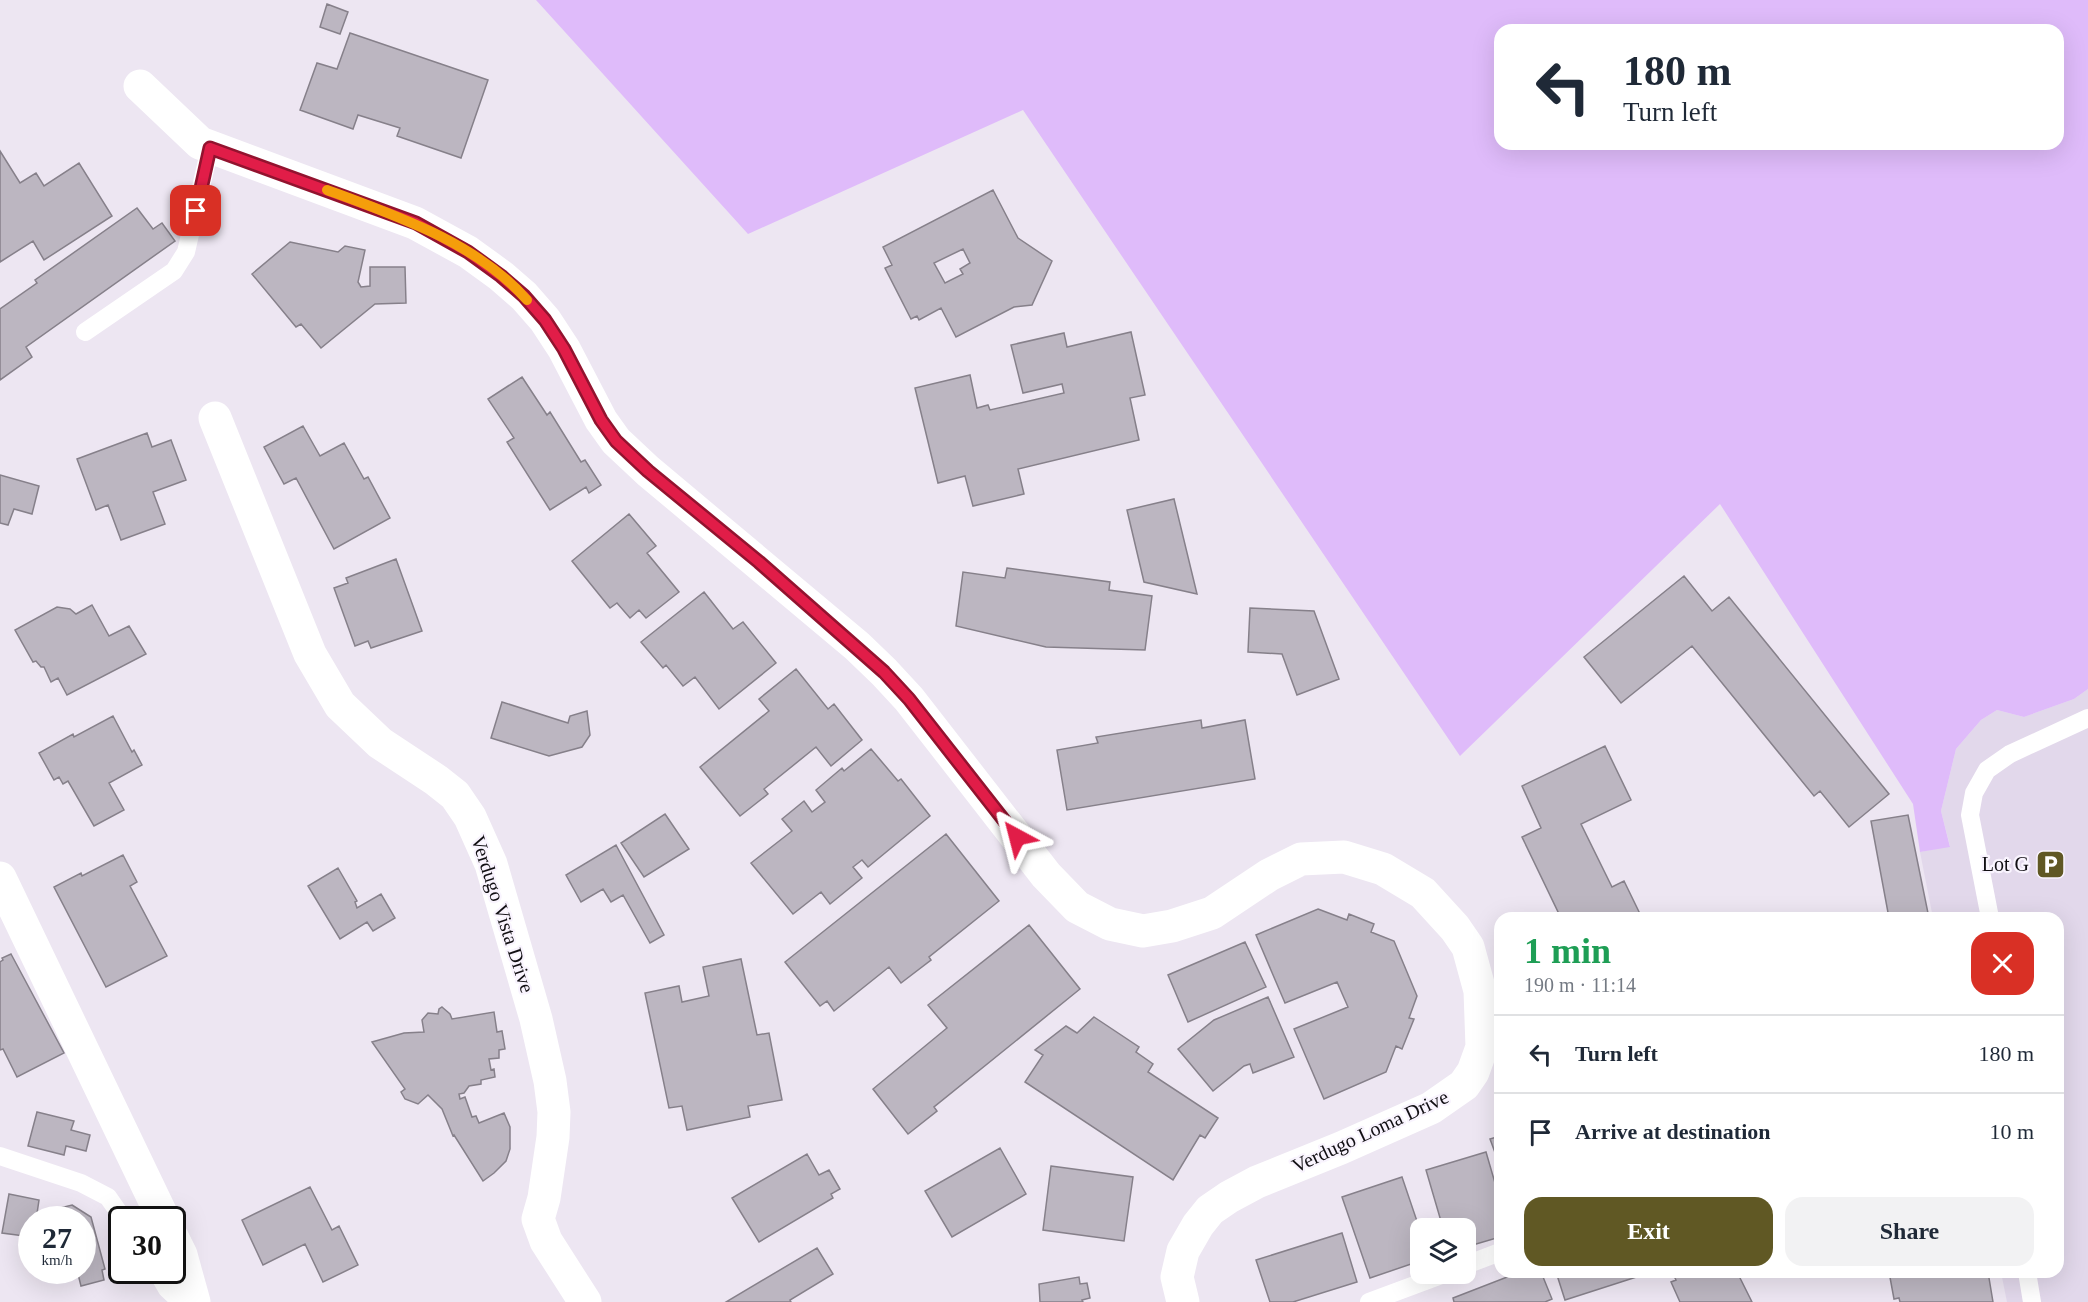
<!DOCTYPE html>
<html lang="en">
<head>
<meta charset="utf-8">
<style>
	:root { --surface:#fff; --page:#f2f2f3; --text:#1f2937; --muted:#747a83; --line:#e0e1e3; --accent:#605824 }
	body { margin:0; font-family:Georgia,serif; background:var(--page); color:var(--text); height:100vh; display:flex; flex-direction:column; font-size:22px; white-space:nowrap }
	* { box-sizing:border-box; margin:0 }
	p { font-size:20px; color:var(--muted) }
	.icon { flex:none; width:33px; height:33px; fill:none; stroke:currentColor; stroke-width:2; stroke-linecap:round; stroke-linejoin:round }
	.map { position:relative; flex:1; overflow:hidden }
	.panel { position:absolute; left:1494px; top:912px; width:570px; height:366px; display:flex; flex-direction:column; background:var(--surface); border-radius:18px; box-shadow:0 6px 24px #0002 }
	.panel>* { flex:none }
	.top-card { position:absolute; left:1494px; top:24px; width:570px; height:126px; border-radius:18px; box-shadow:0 6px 24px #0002; background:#fff; color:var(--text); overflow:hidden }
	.controls { position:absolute; left:1410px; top:1218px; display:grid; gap:12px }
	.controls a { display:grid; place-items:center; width:66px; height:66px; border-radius:12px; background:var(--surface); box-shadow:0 6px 24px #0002; font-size:30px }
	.speed { position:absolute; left:18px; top:1206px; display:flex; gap:12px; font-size:30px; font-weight:700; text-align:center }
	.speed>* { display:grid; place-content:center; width:78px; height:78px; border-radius:50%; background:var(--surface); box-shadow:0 6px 24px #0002; line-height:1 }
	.speed small { font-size:15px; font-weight:400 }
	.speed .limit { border:3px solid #111; border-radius:9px; background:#fff; color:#111 }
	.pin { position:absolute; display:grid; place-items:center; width:51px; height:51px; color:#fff; margin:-26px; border-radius:12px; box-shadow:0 3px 9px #0006 }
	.me { position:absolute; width:66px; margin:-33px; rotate:322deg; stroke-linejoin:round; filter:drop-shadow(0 0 4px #0008) }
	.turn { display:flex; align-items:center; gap:21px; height:126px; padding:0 30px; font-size:27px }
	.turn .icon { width:78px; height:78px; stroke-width:2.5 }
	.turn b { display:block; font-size:42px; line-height:51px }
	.round { display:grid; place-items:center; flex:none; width:63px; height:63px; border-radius:18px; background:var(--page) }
	.head { display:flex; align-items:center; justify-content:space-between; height:102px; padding:0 30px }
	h1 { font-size:36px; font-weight:600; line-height:45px; color:#1e9e55 }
	.button { display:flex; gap:12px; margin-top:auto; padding:12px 30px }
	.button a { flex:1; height:69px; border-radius:18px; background:var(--accent); color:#fff; font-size:24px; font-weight:600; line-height:69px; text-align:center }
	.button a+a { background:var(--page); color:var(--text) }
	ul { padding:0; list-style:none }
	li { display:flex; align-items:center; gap:18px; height:78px; padding:0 30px; border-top:2px solid var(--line) }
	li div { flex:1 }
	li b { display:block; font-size:22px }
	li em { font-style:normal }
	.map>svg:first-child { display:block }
</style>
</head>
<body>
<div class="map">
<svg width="2088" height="1302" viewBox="0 0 2088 1302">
	<rect width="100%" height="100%" fill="#ede6f2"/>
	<path fill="#e2d8eb" d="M 2088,689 L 2088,1302 L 2007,1302 L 2001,1272 L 2058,1272 L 2058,918 L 1933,918 L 1920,852 L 1950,846 L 1941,811 L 1956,749 L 1981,720 L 1997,710 L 2024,717 L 2074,699 Z"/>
	<path fill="#dfbbfa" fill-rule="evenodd" d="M 536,0 L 2088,0 L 2088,689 L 2074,699 L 2024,717 L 1997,710 L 1981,720 L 1956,749 L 1941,811 L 1950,847 L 1920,852 L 1913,804 L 1720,504 L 1460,756 L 1023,110 L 748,234 ZM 1500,30 L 2058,30 L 2058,144 L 1500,144 Z"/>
	<path fill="#bcb6c1" stroke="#86808a" stroke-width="1.5" fill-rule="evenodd" d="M 327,4 L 348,12 L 340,34 L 320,27 Z
		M 350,33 L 488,80 L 461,158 L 397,136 L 400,128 L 358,115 L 353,129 L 300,110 L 317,63 L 337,69 Z
		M 0,151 L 20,183 L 36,173 L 44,186 L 79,163 L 112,216 L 44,260 L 33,241 L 0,262 Z
		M 993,190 L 1018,238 L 1052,261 L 1032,305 L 1014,307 L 956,337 L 941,308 L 919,320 L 917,316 L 911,319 L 885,268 L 892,265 L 883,247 ZM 963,249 L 970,263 L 960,269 L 963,274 L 945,283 L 934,263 Z
		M 137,208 L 153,229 L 162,223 L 175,241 L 26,347 L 32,357 L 0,380 L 0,309 L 37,283 L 35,280 Z
		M 290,242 L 338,252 L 345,246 L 365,250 L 358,282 L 361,287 L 370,286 L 370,267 L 405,267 L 406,303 L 375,304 L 321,348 L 301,324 L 296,327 L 252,274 Z
		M 1131,332 L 1145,395 L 1130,398 L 1139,440 L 1018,469 L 1024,494 L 973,506 L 965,476 L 938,483 L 915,388 L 970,375 L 977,408 L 988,405 L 990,410 L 1064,393 L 1062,384 L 1023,393 L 1011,345 L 1064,333 L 1067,347 Z
		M 522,377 L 547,415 L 550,412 L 581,462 L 585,460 L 601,485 L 589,493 L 586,487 L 550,510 L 507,442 L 514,438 L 488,399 Z
		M 303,426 L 320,456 L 344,443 L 364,479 L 368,477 L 390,518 L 334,549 L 296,478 L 284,484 L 264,447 Z
		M 147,433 L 152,447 L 171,440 L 186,480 L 153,492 L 165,524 L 121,540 L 108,505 L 96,510 L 77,459 Z
		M 0,475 L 39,486 L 32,514 L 14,509 L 8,525 L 0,523 Z
		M 1174,499 L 1197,594 L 1144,582 L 1127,510 Z
		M 629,514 L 656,546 L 647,553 L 679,592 L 646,618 L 639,610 L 630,618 L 617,603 L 610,608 L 572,561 Z
		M 396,559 L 422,631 L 371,648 L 368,641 L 355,646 L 334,588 L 348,583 L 346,578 Z
		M 1007,568 L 1110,582 L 1109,590 L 1152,596 L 1145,650 L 1046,647 L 956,626 L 963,572 L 1005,578 Z
		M 1684,576 L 1712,611 L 1729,597 L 1889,794 L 1849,827 L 1820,791 L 1814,796 L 1692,646 L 1621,703 L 1584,657 Z
		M 704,592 L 733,629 L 743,622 L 776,663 L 719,709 L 695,677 L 683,686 L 666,665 L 663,668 L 641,642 Z
		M 92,605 L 109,636 L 129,626 L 146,654 L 67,695 L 58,678 L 51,682 L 44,667 L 41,667 L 36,661 L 33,662 L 15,630 L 57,607 L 70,609 L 76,614 Z
		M 1250,608 L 1314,611 L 1339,679 L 1297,695 L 1282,654 L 1248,652 Z
		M 796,669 L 828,709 L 834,704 L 862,740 L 831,766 L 816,747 L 764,789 L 768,794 L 740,816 L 700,767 L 769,711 L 759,699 Z
		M 502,702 L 568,723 L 570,716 L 587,711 L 590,735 L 582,747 L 549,756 L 491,738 Z
		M 113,716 L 132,752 L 134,750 L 142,765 L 109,783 L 124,810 L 94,826 L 68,781 L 63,784 L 59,777 L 54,780 L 39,753 L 73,734 L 74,737 Z
		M 1201,720 L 1202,728 L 1245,720 L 1255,779 L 1067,810 L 1057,750 L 1098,743 L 1096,737 Z
		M 1605,746 L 1631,800 L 1581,824 L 1612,887 L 1624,881 L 1642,918 L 1574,918 L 1573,915 L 1561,918 L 1522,837 L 1541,828 L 1522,786 Z
		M 871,749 L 898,781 L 901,779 L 930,816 L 868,867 L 862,860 L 853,867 L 862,878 L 830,904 L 821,892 L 793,914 L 751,863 L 792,831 L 782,819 L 804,801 L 812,812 L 825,802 L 816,790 L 842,768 L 844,771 Z
		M 665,814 L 689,849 L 644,877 L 621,843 Z
		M 1908,815 L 1929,918 L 1889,918 L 1871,821 Z
		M 946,834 L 999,901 L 929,957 L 931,960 L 901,983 L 889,967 L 834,1011 L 827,1001 L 820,1006 L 785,962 Z
		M 616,845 L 664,935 L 650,943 L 623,895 L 611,902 L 603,889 L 581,902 L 566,875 Z
		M 123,855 L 137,882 L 130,886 L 167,956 L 106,987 L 54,887 L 81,873 L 82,876 Z
		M 338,868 L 357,901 L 355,902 L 357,908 L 381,894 L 395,918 L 373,931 L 367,922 L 340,939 L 308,886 Z
		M 1318,909 L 1347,920 L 1349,914 L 1374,924 L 1371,932 L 1394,941 L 1417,996 L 1409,1018 L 1414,1019 L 1402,1049 L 1396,1046 L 1386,1072 L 1324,1099 L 1294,1029 L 1348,1007 L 1337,982 L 1285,1003 L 1256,935 Z
		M 1029,925 L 1080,989 L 934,1107 L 937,1111 L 908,1134 L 873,1089 L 947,1028 L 928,1005 Z
		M 1245,942 L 1266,987 L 1188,1022 L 1168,975 Z
		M 11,954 L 64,1053 L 17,1077 L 3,1049 L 0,1050 L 0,962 L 3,960 L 2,958 Z
		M 741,959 L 757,1035 L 769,1033 L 782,1100 L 748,1106 L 750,1117 L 687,1130 L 682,1106 L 669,1108 L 645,993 L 679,986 L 682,1002 L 709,996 L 703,967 Z
		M 1268,997 L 1294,1057 L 1253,1073 L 1250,1064 L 1244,1066 L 1213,1091 L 1178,1049 L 1214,1020 Z
		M 442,1007 L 450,1014 L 452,1019 L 494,1012 L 497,1032 L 502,1031 L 505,1049 L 499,1050 L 499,1058 L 489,1059 L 491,1070 L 494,1069 L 495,1077 L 481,1080 L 481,1084 L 469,1086 L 464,1093 L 459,1094 L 460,1099 L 465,1097 L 472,1117 L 476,1116 L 479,1123 L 504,1113 L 510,1127 L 510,1149 L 506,1161 L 494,1173 L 483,1181 L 454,1135 L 453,1136 L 442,1109 L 428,1095 L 418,1104 L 405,1099 L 401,1092 L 405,1089 L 372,1042 L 404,1033 L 424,1032 L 422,1020 L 428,1013 L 438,1014 L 439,1009 Z
		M 1094,1017 L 1139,1047 L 1136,1052 L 1153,1064 L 1148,1072 L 1218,1118 L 1205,1138 L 1200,1135 L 1173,1180 L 1025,1082 L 1043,1055 L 1035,1050 L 1066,1026 L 1077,1033 Z
		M 37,1112 L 74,1121 L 71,1130 L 90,1135 L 86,1151 L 66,1146 L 64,1155 L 28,1146 Z
		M 1500,1136 L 1500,1166 L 1490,1139 Z
		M 1000,1148 L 1026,1194 L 952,1237 L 925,1191 Z
		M 1486,1152 L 1500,1200 L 1500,1237 L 1466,1247 L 1466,1228 L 1443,1228 L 1426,1170 Z
		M 807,1154 L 819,1175 L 829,1170 L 840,1189 L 831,1194 L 833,1198 L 759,1242 L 732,1198 Z
		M 1051,1166 L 1133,1177 L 1124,1241 L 1043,1230 Z
		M 1402,1177 L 1420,1230 L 1420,1261 L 1370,1278 L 1342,1197 Z
		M 310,1187 L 332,1230 L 339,1226 L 358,1265 L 323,1282 L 305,1244 L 263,1265 L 242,1220 Z
		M 9,1194 L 39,1200 L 36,1220 L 32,1220 L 32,1237 L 2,1233 Z
		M 72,1205 L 91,1217 L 105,1269 L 102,1270 L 104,1280 L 81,1286 L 77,1270 L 82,1270 L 82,1220 L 63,1220 L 60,1208 Z
		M 1342,1233 L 1357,1282 L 1293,1302 L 1270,1302 L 1256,1260 Z
		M 817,1248 L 833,1274 L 790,1300 L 791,1302 L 726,1302 Z
		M 1520,1272 L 1541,1272 L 1552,1299 L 1545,1302 L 1454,1302 L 1453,1298 Z
		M 1556,1272 L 1646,1272 L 1646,1274 L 1565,1300 Z
		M 1672,1272 L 1737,1272 L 1752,1302 L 1680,1302 L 1671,1282 L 1676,1280 Z
		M 1889,1272 L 1957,1272 L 1957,1274 L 1988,1272 L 1993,1302 L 1900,1302 L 1899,1298 L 1894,1299 Z
		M 1079,1277 L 1080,1284 L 1087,1283 L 1090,1298 L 1082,1300 L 1083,1302 L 1040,1302 L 1039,1284 Z"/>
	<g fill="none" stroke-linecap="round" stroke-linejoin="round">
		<path stroke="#fff" stroke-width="18" d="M 85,332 L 174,271 L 186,252 L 210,148
			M 1990,918 L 1970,815 L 1974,793 L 1987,770 L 2010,754 L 2088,718
			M 0,1156 L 81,1183 L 108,1197 L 124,1220
			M 1466,1265 L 1500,1252
			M 156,1270 L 167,1289 L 181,1302
			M 2027,1272 L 2032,1302
			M 1369,1302 L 1444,1274"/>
		<path stroke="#fff" stroke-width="33" d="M 140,86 L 200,143 L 415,223 L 468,252 L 501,276 L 524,296 L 545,320 L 564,349 L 601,420 L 616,441 L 648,471 L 857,646 L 884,672 L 909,699 L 1046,875 L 1077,907 L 1110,924 L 1143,931 L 1172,926 L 1212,913 L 1269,875 L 1301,859 L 1344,857 L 1383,869 L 1423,893 L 1455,928 L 1468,947 L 1480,991 L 1482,1047 L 1473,1072 L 1464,1085 L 1431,1108 L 1341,1148 L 1257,1182 L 1229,1197 L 1210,1210 L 1198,1225 L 1183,1251 L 1177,1277 L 1183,1302
			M 215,418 L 310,654 L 340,705 L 380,743 L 436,780 L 455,795 L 470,817 L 491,864 L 536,1019 L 550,1081 L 554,1112 L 553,1137 L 544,1198 L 538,1219 L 546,1241 L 585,1302
			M 0,878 L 164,1220
			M 172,1237 L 181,1255 L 194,1302"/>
	</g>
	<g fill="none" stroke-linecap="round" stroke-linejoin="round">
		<defs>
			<path id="route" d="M 196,211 L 210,148 L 416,223 L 468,252 L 501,276 L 524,296 L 545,320 L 564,349 L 601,420 L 616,441 L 648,471 L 759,562 L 884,672 L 909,699 L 1017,837"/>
		</defs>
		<use href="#route" stroke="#92132f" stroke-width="15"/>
		<use href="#route" stroke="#e11d48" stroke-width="10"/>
		<path stroke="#f59e0b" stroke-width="10" d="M 327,190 C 397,216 477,243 527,300"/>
	</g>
	<defs>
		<symbol id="parking-square" viewBox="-11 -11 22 22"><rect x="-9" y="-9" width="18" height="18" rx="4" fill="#605824" stroke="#f9f4fe"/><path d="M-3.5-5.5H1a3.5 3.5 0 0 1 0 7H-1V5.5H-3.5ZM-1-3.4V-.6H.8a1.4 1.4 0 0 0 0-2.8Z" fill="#fff"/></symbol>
	</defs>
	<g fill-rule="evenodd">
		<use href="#parking-square" x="2034" y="848" width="33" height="33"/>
	</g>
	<g text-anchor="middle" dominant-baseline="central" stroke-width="4.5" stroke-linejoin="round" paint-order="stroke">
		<g font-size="20" fill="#110f13" stroke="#f9f4fe" text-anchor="end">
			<text x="2029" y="864">Lot G</text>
		</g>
		<g font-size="20" fill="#110f13" stroke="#f9f4fe">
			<text transform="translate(503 914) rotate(72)">Verdugo Vista Drive</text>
			<text transform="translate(1370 1131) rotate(-25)">Verdugo Loma Drive</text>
		</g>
	</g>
</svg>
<div class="controls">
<a><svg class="icon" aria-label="layers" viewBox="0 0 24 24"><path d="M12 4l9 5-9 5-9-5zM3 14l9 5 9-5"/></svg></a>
</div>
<div class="speed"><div>27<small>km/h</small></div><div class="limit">30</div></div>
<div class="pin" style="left:196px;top:211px;background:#d93025"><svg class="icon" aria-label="arrive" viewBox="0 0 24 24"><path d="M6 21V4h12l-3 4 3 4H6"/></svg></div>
<svg class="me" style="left:1017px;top:837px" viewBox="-20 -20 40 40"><path d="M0-17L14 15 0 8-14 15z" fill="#e11d48" stroke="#fff" stroke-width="4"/></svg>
<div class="top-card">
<div class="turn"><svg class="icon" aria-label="left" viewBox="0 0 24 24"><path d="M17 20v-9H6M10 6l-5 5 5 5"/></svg><div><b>180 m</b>Turn left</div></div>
</div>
<section class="panel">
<div class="head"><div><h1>1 min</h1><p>190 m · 11:14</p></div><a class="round" style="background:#d93025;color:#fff"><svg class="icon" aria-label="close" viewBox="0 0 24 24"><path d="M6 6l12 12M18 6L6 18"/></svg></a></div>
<ul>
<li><svg class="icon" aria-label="left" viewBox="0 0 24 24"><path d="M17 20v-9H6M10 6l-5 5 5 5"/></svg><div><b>Turn left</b></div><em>180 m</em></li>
<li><svg class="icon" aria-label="arrive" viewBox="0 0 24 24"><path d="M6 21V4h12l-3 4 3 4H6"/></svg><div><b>Arrive at destination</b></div><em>10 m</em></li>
</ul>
<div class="button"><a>Exit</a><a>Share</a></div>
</section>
</div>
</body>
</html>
